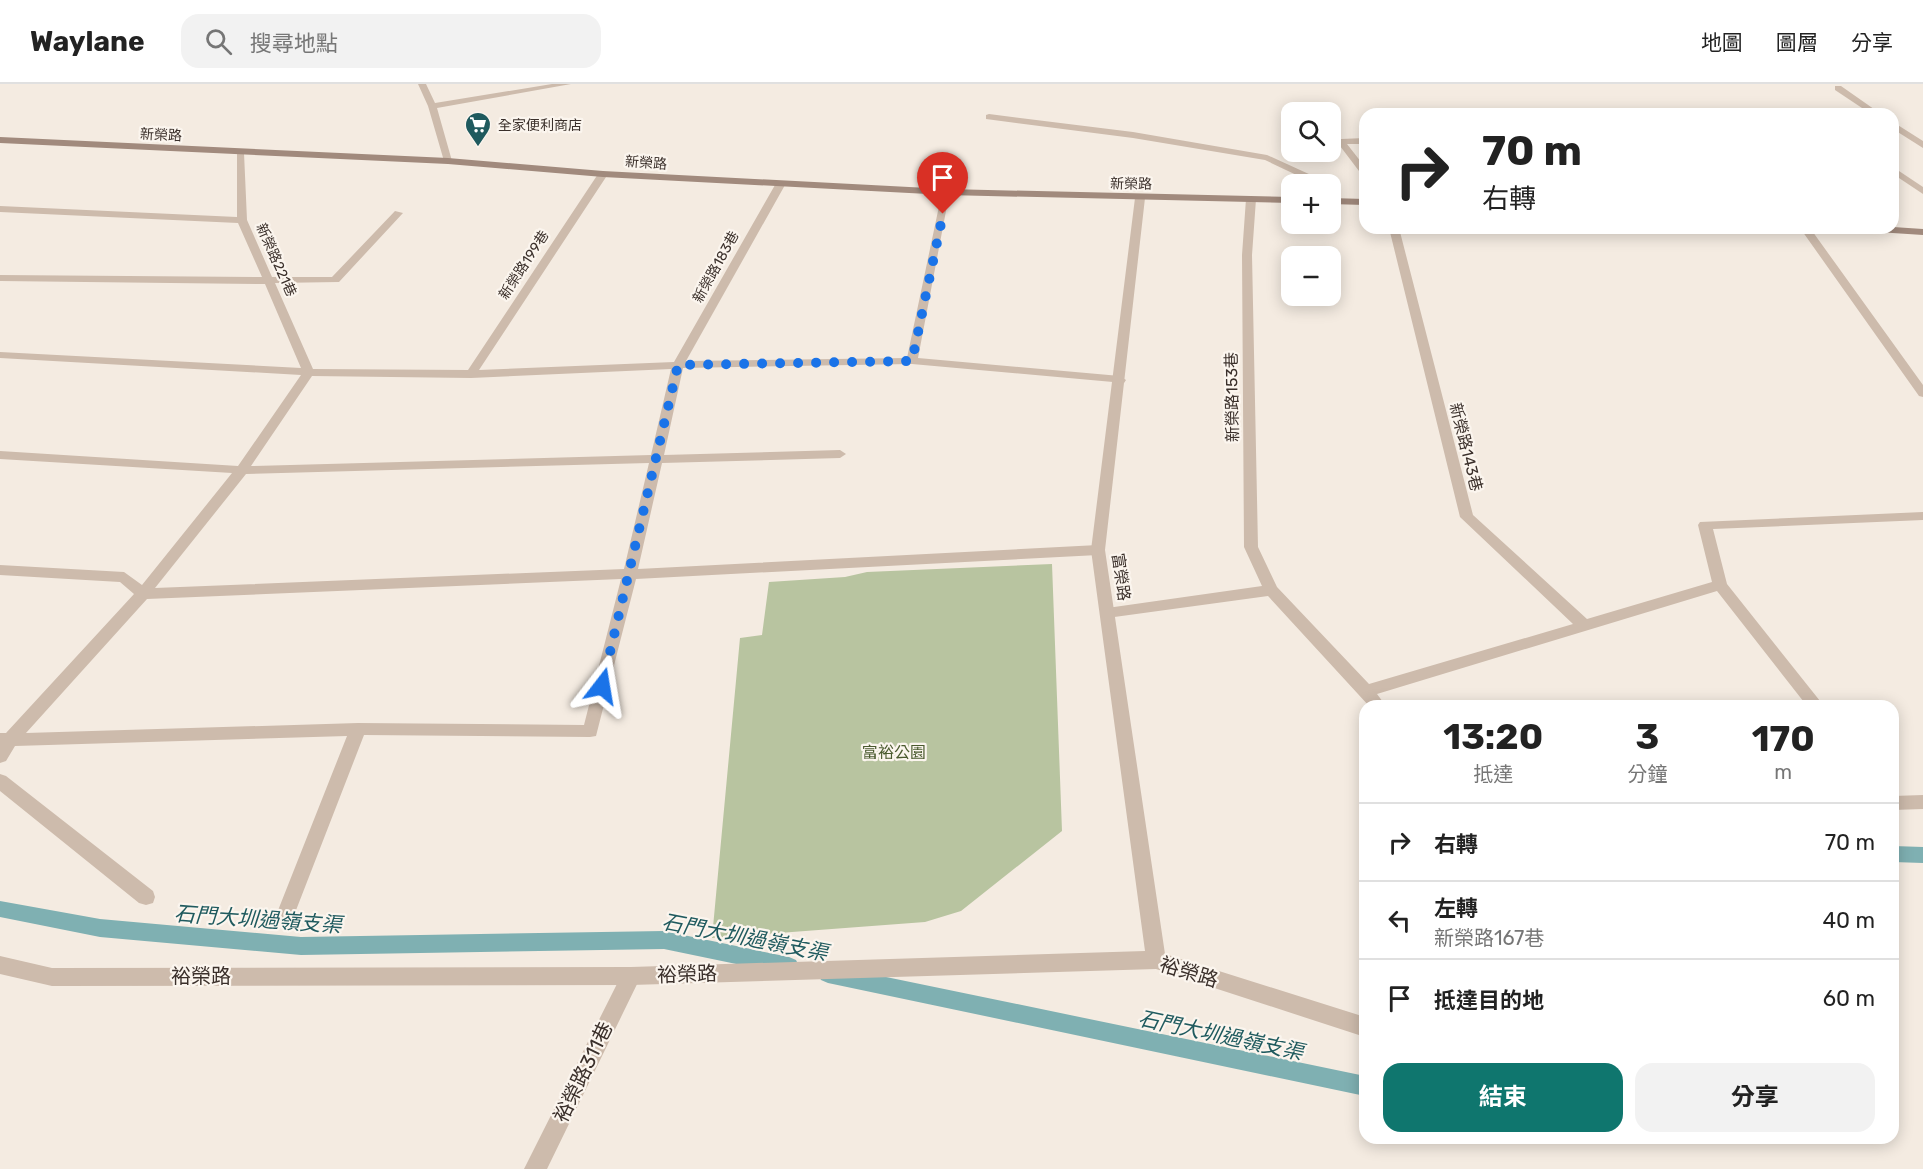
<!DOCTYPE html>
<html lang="zh-TW">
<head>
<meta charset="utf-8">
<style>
	:root { --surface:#fff; --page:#f2f2f2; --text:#222; --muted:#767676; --line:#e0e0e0; --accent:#0f766e }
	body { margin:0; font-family:Rubik,"Noto Sans TC",sans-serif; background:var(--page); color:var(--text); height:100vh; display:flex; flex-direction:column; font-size:22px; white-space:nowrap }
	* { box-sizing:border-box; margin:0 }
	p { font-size:20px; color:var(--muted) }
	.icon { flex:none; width:33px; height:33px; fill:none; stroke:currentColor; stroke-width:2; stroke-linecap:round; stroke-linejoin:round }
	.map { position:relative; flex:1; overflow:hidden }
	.details { position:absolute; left:1359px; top:616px; width:540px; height:444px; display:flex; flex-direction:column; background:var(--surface); border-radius:18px; box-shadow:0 3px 15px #0003 }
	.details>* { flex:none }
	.banner { position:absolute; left:1359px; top:24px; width:540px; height:126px; border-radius:18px; box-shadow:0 3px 15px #0003; background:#fff; color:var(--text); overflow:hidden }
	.controls { position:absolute; left:1281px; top:18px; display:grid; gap:12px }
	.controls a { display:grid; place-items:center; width:60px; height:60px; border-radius:12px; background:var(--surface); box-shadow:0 3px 15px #0003; font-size:30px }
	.pin { position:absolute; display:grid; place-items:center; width:51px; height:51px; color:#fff; margin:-62px -26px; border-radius:50% 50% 50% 0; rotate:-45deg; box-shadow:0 0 6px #0007 }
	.pin .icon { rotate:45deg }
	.me { position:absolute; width:66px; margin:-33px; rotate:14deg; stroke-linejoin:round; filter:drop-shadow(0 0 4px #0008) }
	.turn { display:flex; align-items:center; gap:21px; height:126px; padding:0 24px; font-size:27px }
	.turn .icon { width:78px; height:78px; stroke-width:2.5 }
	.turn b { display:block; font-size:42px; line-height:51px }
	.eta { display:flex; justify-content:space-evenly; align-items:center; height:102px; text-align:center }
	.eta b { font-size:36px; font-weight:700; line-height:42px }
	.action { display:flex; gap:12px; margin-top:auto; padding:12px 24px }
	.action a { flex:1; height:69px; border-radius:18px; background:var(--accent); color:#fff; font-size:24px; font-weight:700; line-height:69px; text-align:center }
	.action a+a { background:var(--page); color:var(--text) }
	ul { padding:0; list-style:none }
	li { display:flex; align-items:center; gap:18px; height:78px; padding:0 24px; border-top:2px solid var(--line) }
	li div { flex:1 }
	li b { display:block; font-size:22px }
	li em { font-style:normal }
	header { display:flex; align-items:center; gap:36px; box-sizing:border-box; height:84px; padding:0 30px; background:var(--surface); border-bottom:2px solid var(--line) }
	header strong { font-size:28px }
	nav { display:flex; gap:33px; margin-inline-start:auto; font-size:21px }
	.search { width:420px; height:54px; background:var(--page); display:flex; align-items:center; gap:15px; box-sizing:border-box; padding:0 21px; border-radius:18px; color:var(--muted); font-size:22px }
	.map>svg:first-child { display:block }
</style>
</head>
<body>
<header>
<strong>Waylane</strong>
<div class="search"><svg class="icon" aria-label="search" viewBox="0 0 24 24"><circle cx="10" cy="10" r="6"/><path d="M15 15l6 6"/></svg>搜尋地點</div>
<nav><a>地圖</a><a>圖層</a><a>分享</a></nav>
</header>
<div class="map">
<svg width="1923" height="1085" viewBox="0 0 1923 1085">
	<rect width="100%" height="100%" fill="#f4ebe1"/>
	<path fill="#b8c4a0" d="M 1052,480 L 1062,747 L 961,827 L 925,838 L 712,854 L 740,554 L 762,551 L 769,498 L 845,493 L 867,488 Z"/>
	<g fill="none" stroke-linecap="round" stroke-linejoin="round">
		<path fill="#7fb0b2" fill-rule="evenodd" d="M 1893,762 L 1923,763 L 1923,779 L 1893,778 Z
			M 0,817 L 100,835 L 301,853 L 664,847 L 789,873 L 796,876 L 799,882 L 796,888 L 789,891 L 664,865 L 301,871 L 100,853 L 0,833 Z
			M 828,881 L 1365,992 L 1365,1012 L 828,899 L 821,896 L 818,890 L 821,884 Z"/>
		<path fill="#cdbbac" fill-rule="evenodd" d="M 418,0 L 426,0 L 435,19 L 552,0 L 571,0 L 437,24 L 452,77 L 448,80 L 444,77 L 428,22 Z
			M 1769,25 L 1772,26 L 1772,30 L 1737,30 L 1741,27 Z
			M 989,30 L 1133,48 L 1267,71 L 1311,91 L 1318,100 L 1309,100 L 1305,95 L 1265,76 L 1133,54 L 986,35 L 986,31 Z
			M 1365,54 L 1365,60 L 1347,60 L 1365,83 L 1365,92 L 1362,91 L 1337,58 L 1341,55 Z
			M 237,67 L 244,69 L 247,136 L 272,193 L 332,193 L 395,127 L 403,129 L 339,198 L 275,199 L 313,285 L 468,286 L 598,90 L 603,87 L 608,90 L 479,286 L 674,278 L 775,101 L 780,98 L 785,101 L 686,277 L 907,274 L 942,108 L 950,106 L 918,274 L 1120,292 L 1126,296 L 1124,299 L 912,280 L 683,284 L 664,371 L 840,366 L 846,370 L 840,374 L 662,379 L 638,485 L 1098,461 L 1105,466 L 1098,471 L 636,495 L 596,652 L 590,653 L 364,651 L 293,834 L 291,840 L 284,842 L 277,840 L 275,834 L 347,652 L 15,662 L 6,677 L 0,679 L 0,649 L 6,649 L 134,510 L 120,498 L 0,491 L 0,481 L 124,488 L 142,501 L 232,389 L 0,375 L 0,367 L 238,382 L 301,291 L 0,274 L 0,268 L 301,284 L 265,200 L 0,197 L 0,191 L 262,193 L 238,139 L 0,128 L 0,122 L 237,133 ZM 671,285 L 651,371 L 251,382 L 312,292 L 471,294 ZM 649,379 L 624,485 L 155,504 L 246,390 ZM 621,495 L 584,641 L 358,639 L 26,649 L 147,515 Z
			M 1251,112 L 1256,115 L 1252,171 L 1258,463 L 1277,503 L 1369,600 L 1573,540 L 1460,433 L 1389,144 L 1399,144 L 1473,431 L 1587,535 L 1712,498 L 1698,441 L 1700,438 L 1923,428 L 1923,436 L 1713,445 L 1727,500 L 1824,622 L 1807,622 L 1717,507 L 1377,610 L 1386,622 L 1369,622 L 1268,512 L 1107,534 L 1102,533 L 1100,529 L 1107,524 L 1262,502 L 1244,463 L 1242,171 L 1246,115 Z
			M 1800,144 L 1810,144 L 1923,301 L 1923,313 L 1919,312 Z
			M 0,690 L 6,692 L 153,807 L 155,813 L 153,819 L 146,821 L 139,819 L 0,707 Z
			M 631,883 L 638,886 L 641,892 L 547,1085 L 524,1085 L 624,886 Z"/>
		<path fill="#cdbbac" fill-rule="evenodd" d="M 1835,2 L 1841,2 L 1881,30 L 1871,30 L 1835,6 Z
			M 1893,38 L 1923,57 L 1923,64 L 1893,45 Z
			M 1893,83 L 1923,103 L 1923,110 L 1893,90 Z
			M 1140,111 L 1145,114 L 1105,466 L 1165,870 L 1365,933 L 1365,953 L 1156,885 L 631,901 L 52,902 L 0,890 L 0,872 L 52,884 L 631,883 L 1145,867 L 1091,466 L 1135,114 Z
			M 1923,711 L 1923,725 L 1893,726 L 1893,712 Z"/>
		<path fill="#a18a7d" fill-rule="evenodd" d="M 0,53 L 448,74 L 603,87 L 947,105 L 1292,113 L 1292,119 L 947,111 L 603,93 L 448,80 L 0,59 Z
			M 1330,114 L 1365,115 L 1365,121 L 1330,120 Z
			M 1893,143 L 1923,145 L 1923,151 L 1862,147 L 1857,144 Z"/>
	</g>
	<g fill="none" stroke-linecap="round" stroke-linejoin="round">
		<path stroke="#1a73e8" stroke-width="10" stroke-dasharray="0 18" d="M 602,602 L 678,281 L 912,277 L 943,130"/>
	</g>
	<defs>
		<symbol id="supermarket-pin" viewBox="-11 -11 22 30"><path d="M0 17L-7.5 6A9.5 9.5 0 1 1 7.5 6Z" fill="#1f5a5e" stroke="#fbf5ee"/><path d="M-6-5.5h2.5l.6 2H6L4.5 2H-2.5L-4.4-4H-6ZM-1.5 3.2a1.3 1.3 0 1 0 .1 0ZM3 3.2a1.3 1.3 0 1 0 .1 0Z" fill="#fff"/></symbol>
	</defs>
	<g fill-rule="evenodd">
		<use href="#supermarket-pin" x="463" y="26" width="30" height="40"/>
	</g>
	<g text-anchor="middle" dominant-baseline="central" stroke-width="4.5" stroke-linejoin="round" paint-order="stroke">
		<g font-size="14" fill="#3b302b" stroke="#fbf5ee" text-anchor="start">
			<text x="498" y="41">全家便利商店</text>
		</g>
		<g font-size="14" fill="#3b302b" stroke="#fbf5ee">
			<text transform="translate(161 51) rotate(3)">新榮路</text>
			<text transform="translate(646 79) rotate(4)">新榮路</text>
			<text transform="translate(1131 100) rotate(1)">新榮路</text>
			<text transform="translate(276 176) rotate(66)">新榮路221巷</text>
			<text transform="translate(524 181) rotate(-57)">新榮路199巷</text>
			<text transform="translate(716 183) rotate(-61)">新榮路183巷</text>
		</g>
		<g font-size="16" fill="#3b302b" stroke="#fbf5ee">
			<text transform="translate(1232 313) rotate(-91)">新榮路153巷</text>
			<text transform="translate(1466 363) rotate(76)">新榮路143巷</text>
			<text transform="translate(1121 493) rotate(82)">富榮路</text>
		</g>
		<g font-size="16" fill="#4a5a2e" stroke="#fbf5ee">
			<text x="894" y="668">富裕公園</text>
		</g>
		<g font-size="20" fill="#3b302b" stroke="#fbf5ee">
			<text transform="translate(1189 888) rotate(17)">裕榮路</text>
			<text transform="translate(687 890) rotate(-2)">裕榮路</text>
			<text x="201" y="892">裕榮路</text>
			<text transform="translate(583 988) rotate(-64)">裕榮路311巷</text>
		</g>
		<g font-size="21" font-style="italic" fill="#1f5a5e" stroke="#fbf5ee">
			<text transform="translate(258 835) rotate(4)">石門大圳過嶺支渠</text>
			<text transform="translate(745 853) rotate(11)">石門大圳過嶺支渠</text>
			<text transform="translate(1221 951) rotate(12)">石門大圳過嶺支渠</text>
		</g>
	</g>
</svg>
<div class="controls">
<a><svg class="icon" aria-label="search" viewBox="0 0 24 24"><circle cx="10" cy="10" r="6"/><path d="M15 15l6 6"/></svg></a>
<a>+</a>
<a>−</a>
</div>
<div class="pin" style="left:943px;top:130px;background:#d93025"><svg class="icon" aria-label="arrive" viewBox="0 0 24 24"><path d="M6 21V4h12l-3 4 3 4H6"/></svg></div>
<svg class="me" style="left:602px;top:602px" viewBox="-20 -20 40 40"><path d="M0-17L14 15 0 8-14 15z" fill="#1a73e8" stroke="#fff" stroke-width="4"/></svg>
<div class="banner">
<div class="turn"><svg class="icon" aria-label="right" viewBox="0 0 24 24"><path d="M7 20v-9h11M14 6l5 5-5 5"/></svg><div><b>70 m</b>右轉</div></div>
</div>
<section class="details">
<div class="eta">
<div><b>13:20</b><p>抵達</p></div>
<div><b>3</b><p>分鐘</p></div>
<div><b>170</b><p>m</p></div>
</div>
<ul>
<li><svg class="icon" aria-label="right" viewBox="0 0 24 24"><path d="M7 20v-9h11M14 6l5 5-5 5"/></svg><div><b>右轉</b></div><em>70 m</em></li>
<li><svg class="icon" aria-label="left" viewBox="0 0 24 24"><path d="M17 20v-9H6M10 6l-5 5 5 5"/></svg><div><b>左轉</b><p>新榮路167巷</p></div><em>40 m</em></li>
<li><svg class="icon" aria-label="arrive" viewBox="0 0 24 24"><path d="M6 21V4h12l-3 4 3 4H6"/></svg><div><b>抵達目的地</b></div><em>60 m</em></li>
</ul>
<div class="action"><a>結束</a><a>分享</a></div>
</section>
</div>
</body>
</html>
